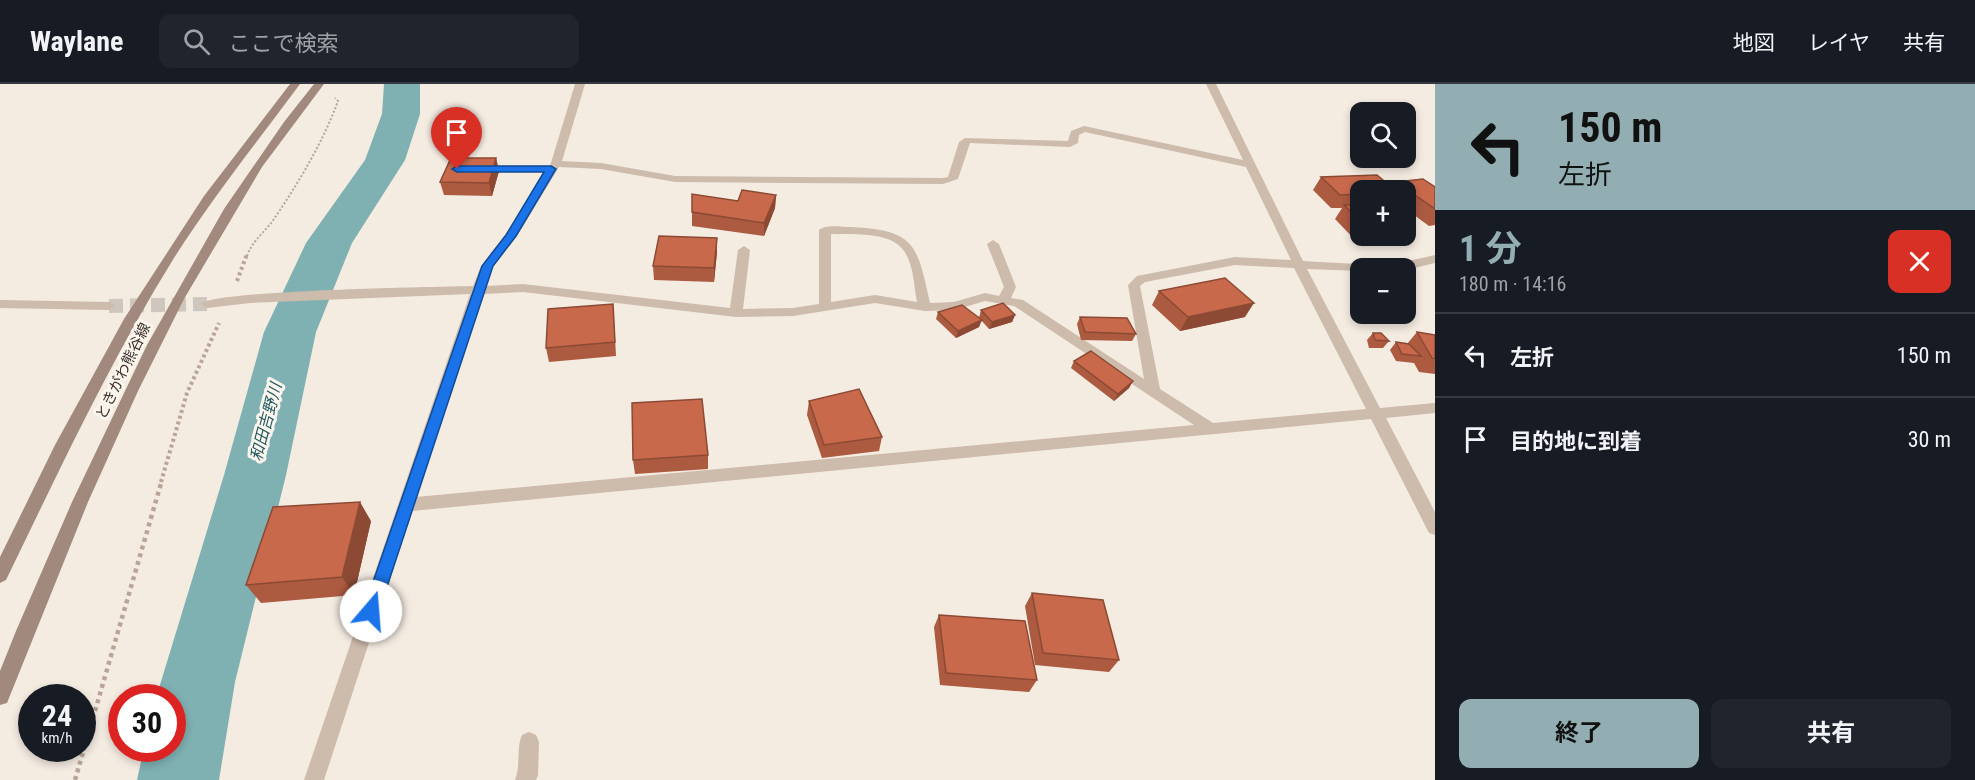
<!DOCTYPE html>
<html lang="ja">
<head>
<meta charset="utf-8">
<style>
	:root { --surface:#171b24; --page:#20242c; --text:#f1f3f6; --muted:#9ea1a6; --line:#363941; --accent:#92aeb2 }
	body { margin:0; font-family:"Roboto Condensed","Noto Sans JP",sans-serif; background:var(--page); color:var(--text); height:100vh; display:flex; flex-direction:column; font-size:22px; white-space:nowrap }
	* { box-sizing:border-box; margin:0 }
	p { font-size:20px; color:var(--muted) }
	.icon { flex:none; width:33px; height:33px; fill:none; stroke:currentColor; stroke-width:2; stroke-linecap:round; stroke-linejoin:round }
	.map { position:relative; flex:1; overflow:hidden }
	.drawer { display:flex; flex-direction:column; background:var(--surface); width:540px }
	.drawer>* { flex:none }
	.hud { background:#92aeb2; color:#111; overflow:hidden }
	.buttons { position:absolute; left:1350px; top:18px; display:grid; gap:12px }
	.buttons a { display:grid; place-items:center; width:66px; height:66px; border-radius:12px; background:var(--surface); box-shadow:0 3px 9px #0003; font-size:30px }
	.speed { position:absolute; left:18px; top:600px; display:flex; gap:12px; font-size:30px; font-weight:700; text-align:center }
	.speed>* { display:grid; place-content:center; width:78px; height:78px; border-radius:50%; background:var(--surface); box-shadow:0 3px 9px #0003; line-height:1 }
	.speed small { font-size:15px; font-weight:400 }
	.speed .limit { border:9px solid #d22; background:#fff; color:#111 }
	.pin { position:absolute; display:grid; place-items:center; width:51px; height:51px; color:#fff; margin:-62px -26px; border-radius:50% 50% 50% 0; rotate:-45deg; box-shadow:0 0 6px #0007 }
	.pin .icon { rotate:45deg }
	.me { position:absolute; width:66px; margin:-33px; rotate:18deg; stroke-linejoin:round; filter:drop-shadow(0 0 4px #0008) }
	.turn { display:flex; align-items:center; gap:21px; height:126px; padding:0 24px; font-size:27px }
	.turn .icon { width:78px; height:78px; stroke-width:2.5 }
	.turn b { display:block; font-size:42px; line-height:51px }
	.round { display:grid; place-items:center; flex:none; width:63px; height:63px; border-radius:12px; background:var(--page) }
	.overview { display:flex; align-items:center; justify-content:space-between; height:102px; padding:0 24px }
	h1 { font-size:36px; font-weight:700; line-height:45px; color:var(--accent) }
	.action { display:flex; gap:12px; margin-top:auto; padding:12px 24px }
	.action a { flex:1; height:69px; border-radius:12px; background:var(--accent); color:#111; font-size:24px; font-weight:700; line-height:69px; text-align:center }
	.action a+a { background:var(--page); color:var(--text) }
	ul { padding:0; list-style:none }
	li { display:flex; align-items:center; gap:18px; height:84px; padding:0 24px; border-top:2px solid var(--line) }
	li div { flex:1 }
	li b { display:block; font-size:22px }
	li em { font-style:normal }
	header { display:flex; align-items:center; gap:36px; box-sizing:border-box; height:84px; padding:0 30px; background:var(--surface); border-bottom:2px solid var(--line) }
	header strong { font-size:28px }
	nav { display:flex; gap:33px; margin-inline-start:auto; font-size:21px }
	.search { width:420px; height:54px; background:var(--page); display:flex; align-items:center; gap:15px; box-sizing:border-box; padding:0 21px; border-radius:12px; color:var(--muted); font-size:22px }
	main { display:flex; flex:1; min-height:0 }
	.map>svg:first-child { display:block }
</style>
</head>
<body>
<header>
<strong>Waylane</strong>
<div class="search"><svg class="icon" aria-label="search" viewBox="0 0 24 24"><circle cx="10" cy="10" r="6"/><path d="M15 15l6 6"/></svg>ここで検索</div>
<nav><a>地図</a><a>レイヤ</a><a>共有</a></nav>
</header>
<main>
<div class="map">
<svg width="1435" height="696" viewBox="0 0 1435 696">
	<rect width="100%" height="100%" fill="#f4ebe1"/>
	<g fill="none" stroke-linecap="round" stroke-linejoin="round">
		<path fill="#7fb0b2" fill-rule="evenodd" d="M 384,0 L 420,0 L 420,30 L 405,76 L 352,159 L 316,248 L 286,391 L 235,598 L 219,696 L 137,696 L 144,664 L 172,664 L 172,614 L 156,614 L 224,391 L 264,248 L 306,159 L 365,76 L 382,30 Z"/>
		<path stroke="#cfc6bd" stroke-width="14" stroke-dasharray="14 7" stroke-linecap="butt" d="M 109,222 L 207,220"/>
		<path stroke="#b9a596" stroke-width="2" stroke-dasharray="2 2" stroke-linecap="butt" d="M 247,172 C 252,157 265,148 274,135 C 299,98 323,58 338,17 L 335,14"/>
		<path stroke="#b9a596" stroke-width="4" stroke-dasharray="3 3" stroke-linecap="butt" d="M 237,197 L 247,170
			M 161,398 L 187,309 L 219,239"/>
		<path stroke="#b9a596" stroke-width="4.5" stroke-dasharray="4 4" stroke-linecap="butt" d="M 75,696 L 162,396"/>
		<path fill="#cdbbac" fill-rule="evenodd" d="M 575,0 L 585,0 L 562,77 L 601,79 L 675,92 L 943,94 L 948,93 L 959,58 L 965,54 L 1068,57 L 1071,47 L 1084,42 L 1243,76 L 1206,0 L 1216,0 L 1303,177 C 1351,180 1388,183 1435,171 L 1435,179 L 1406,186 L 1360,184 L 1360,187 L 1307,185 L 1380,324 L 1435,319 L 1435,329 L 1386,334 L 1435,428 L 1435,451 L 1429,449 L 1371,335 L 412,427 L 324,696 L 304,696 L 470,210 L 250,219 L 207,224 L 201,220 C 214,206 438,203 473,202 L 481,182 L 506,150 L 546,88 L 479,88 L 474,85 L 479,82 L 550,82 ZM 1085,48 L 1246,83 L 1291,176 L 1235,173 L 1137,192 L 1128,201 L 1144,295 L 1023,216 L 1011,214 L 1016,203 L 999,160 L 993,156 L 987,160 L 1004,203 L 999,212 L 985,209 L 954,218 L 930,219 C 917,161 916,146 851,143 C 841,143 826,140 819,146 L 819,220 L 793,224 L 743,225 L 750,166 L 744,162 L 738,166 L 730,224 L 523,200 L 486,202 L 493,183 L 517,152 L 559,83 L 601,85 L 675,98 L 943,100 L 958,95 L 970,59 L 1070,63 L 1078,59 L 1079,51 ZM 831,150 C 854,151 896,146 907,172 C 914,186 914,203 917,218 L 875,211 L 831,218 ZM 1235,181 L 1294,184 L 1366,325 L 1213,339 L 1160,305 L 1140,202 L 1145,198 ZM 523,208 L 736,233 L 793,232 L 875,219 L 925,227 L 955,226 L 985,217 L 1014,222 L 1194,341 L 416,413 L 483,210 Z
			M 0,216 L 109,218 L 115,222 L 109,226 L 0,224 Z
			M 529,648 L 536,651 L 539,658 L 538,691 L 536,696 L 515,696 C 521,681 516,665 522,651 Z"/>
		<path fill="#a18a7d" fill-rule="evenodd" d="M 290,0 L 300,0 C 257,58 213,113 174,174 C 110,277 59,387 6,496 L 0,499 L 0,473 L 55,361 L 124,235 L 204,112 Z
			M 314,0 L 324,0 L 262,83 L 184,215 L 138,307 L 88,418 L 7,619 L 0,621 L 0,587 L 16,547 L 72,418 L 147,261 L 224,125 L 284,38 Z"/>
	</g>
	<path fill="#ac5a40" d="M 496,74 L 499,87 L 492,112 L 444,111 L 440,98 Z
		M 1321,93 L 1392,104 L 1396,98 L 1435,103 L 1435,141 L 1429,142 L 1406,125 L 1406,106 L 1360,106 L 1360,152 L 1399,152 L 1392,161 L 1360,161 L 1335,135 L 1342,124 L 1331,124 L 1313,106 Z
		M 692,110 L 738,117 L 776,111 L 775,124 L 764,152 L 692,142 Z
		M 717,168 L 714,198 L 654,196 L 653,182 Z
		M 1159,207 L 1245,233 L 1180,247 L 1152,221 Z
		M 981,226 L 1015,231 L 1012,238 L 989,245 L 981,236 L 979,243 L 956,254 L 936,235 L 938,228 L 979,234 Z
		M 1080,233 L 1136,250 L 1132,257 L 1081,256 L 1077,240 Z
		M 614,234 L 616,272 L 549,278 L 546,264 Z
		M 1417,248 L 1435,251 L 1435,290 L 1419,288 L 1414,279 L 1396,277 L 1390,266 L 1396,258 L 1407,260 Z
		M 1373,249 L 1389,257 L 1383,264 L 1369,264 L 1367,256 Z
		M 1074,277 L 1133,297 L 1129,304 L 1114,317 L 1071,284 Z
		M 809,317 L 882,353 L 879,367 L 822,374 L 807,331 Z
		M 708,371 L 708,385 L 635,390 L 633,376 Z
		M 371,437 L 354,511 L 261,519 L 246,501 Z
		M 1032,509 L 1119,576 L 1109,588 L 1035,581 L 1025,522 Z
		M 939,531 L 1037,596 L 1029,608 L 940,601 L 934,543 Z"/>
	<path fill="#8c4a34" d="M 496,74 L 499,87 L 492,112 L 489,99 Z
		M 776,111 L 775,124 L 764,152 L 764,139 Z
		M 717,154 L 717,168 L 714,198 L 714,184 Z
		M 1254,219 L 1245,233 L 1180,247 L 1188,233 Z
		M 1015,231 L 1012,238 L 989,245 L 992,238 Z
		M 982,236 L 979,243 L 956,254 L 958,247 Z
		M 1133,297 L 1129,304 L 1114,317 L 1118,310 Z
		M 360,418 L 371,437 L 354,511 L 342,493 Z"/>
	<path fill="#c8694b" stroke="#8c4a34" stroke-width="1.5" d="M 451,74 L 496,74 L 489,99 L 440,98 Z
		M 1377,91 L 1395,106 L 1360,106 L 1360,110 L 1340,111 L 1321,93 Z
		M 1423,95 L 1435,103 L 1435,125 L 1396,98 Z
		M 742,106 L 776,111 L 764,139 L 692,128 L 692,110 L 738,117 Z
		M 1344,121 L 1360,121 L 1360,137 Z
		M 659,152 L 717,154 L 714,184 L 653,182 Z
		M 1225,194 L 1254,219 L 1188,233 L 1159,207 Z
		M 1003,219 L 1015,231 L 992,238 L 981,226 Z
		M 613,220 L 615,258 L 546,264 L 548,225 Z
		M 962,221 L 982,236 L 958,247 L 938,228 Z
		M 1080,233 L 1127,234 L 1136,250 L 1085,248 Z
		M 1417,248 L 1435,251 L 1435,275 L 1432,274 Z
		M 1373,249 L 1381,249 L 1389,257 L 1375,256 Z
		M 1396,258 L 1409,260 L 1421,272 L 1402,270 Z
		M 1091,267 L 1133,297 L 1118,310 L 1074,277 Z
		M 859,305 L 882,353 L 824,361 L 809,317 Z
		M 702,315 L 708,371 L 633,376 L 632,319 Z
		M 360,418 L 342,493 L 246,501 L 273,423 Z
		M 1032,509 L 1103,516 L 1119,576 L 1043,569 Z
		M 939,531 L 1025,537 L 1037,596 L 946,589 Z"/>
	<path fill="#1a73e8" stroke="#114b97" stroke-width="1.5" d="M 551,82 L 556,85 L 516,152 L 493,182 L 379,527 L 377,532 L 371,534 L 365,532 L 363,527 L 482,182 L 506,151 L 544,88 L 457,88 L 452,85 L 457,82 Z"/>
	<g text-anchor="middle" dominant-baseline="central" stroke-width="6" stroke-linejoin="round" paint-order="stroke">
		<g font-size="15" fill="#3b302b" stroke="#fbf5ee">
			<text transform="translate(123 287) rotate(-64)">ときがわ熊谷線</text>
		</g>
		<g font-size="16" font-style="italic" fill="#1f5a5e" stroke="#fbf5ee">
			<text transform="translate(266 338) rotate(-75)">和田吉野川</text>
		</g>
	</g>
</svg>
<div class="buttons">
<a><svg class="icon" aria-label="search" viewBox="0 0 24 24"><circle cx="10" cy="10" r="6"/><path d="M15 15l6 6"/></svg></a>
<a>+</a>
<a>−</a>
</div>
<div class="speed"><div>24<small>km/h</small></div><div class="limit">30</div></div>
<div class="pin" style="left:457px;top:85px;background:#d93025"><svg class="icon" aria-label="arrive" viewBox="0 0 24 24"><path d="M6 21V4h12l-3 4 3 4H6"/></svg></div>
<svg class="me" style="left:371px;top:527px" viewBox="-20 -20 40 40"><circle r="19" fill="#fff"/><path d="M0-13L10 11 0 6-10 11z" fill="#1a73e8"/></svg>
</div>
<section class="drawer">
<div class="hud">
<div class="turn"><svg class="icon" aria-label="left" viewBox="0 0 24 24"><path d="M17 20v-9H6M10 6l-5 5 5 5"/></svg><div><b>150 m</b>左折</div></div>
</div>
<div class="overview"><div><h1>1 分</h1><p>180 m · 14:16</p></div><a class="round" style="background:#d93025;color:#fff"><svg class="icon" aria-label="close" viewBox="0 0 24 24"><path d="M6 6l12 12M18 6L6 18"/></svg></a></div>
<ul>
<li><svg class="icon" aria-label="left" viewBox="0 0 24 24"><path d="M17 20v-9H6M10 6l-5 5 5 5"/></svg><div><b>左折</b></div><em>150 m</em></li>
<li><svg class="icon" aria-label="arrive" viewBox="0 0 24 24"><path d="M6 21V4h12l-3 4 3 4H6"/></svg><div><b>目的地に到着</b></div><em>30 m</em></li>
</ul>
<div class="action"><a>終了</a><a>共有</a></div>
</section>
</main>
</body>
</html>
